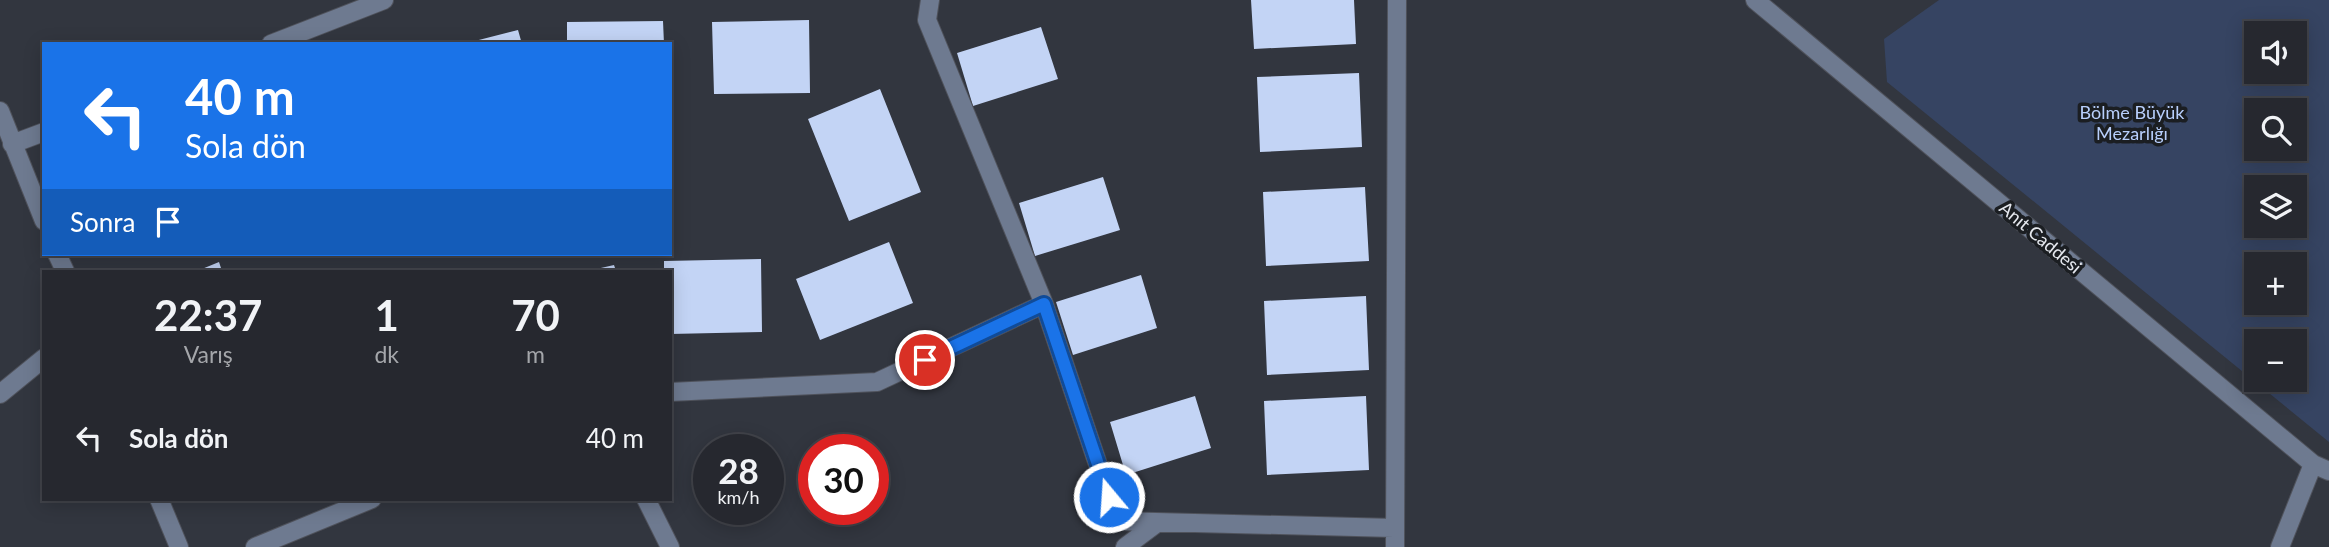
<!DOCTYPE html>
<html lang="tr">
<head>
<meta charset="utf-8">
<style>
	:root { --surface:#26282f; --page:#2e3037; --text:#f1f3f6; --muted:#a4a6aa; --line:#42444b }
	body { margin:0; font-family:Lato,sans-serif; background:var(--page); color:var(--text); height:100vh; display:flex; flex-direction:column; font-size:26px; white-space:nowrap }
	* { box-sizing:border-box; margin:0 }
	p { font-size:23px; color:var(--muted) }
	.icon { flex:none; width:38px; height:38px; fill:none; stroke:currentColor; stroke-width:2; stroke-linecap:round; stroke-linejoin:round }
	.map { position:relative; flex:1; overflow:hidden }
	.panel { position:absolute; left:42px; top:270px; width:630px; height:231px; display:flex; flex-direction:column; background:var(--surface); border-radius:0px; box-shadow:0 4px 18px #0003,0 0 0 2px var(--line) }
	.panel>* { flex:none }
	.guide { position:absolute; left:42px; top:42px; width:630px; height:214px; border-radius:0px; box-shadow:0 4px 18px #0003,0 0 0 2px var(--line); background:#1a73e8; color:#fff; overflow:hidden }
	.buttons { position:absolute; left:2244px; top:21px; display:grid; gap:14px }
	.buttons a { display:grid; place-items:center; width:63px; height:63px; border-radius:0px; background:var(--surface); box-shadow:0 4px 18px #0003,0 0 0 2px var(--line); font-size:35px }
	.speed { position:absolute; left:693px; top:434px; display:flex; gap:14px; font-size:35px; font-weight:700; text-align:center }
	.speed>* { display:grid; place-content:center; width:91px; height:91px; border-radius:50%; background:var(--surface); box-shadow:0 4px 18px #0003,0 0 0 2px var(--line); line-height:1 }
	.speed small { font-size:18px; font-weight:400 }
	.speed .limit { border:10px solid #d22; background:#fff; color:#111 }
	.pin { position:absolute; display:grid; place-items:center; width:60px; height:60px; color:#fff; margin:-30px; border:4px solid #fff; border-radius:50%; box-shadow:0 2px 7px #0007 }
	.me { position:absolute; width:77px; margin:-38px; rotate:342deg; stroke-linejoin:round; filter:drop-shadow(0 0 5px #0008) }
	.turn { display:flex; align-items:center; gap:24px; height:147px; padding:0 28px; font-size:32px }
	.turn .icon { width:91px; height:91px; stroke-width:2.5 }
	.turn b { display:block; font-size:49px; line-height:60px }
	.then { display:flex; align-items:center; height:66px; padding:0 28px; background:#0003; gap:14px; font-size:26px }
	.eta { display:flex; justify-content:space-evenly; align-items:center; height:119px; text-align:center }
	.eta b { font-size:42px; font-weight:700; line-height:49px }
	ul { padding:0; list-style:none }
	li { display:flex; align-items:center; gap:21px; height:98px; padding:0 28px }
	li div { flex:1 }
	li b { display:block; font-size:26px }
	li em { font-style:normal }
	.map>svg:first-child { display:block }
</style>
</head>
<body>
<div class="map">
<svg width="2329" height="547" viewBox="0 0 2329 547">
	<rect width="100%" height="100%" fill="#32363f"/>
	<path fill="#364462" fill-rule="evenodd" d="M 1939,0 L 2329,0 L 2329,442 L 1887,82 L 1884,39 ZM 2256,33 L 2294,33 L 2294,72 L 2256,72 ZM 2256,110 L 2294,110 L 2294,149 L 2256,149 ZM 2294,187 L 2294,226 L 2256,226 L 2256,187 ZM 2256,264 L 2294,264 L 2294,303 L 2256,303 ZM 2256,341 L 2294,341 L 2294,380 L 2256,380 Z"/>
	<path fill="#c3d4f5" d="M 1251,0 L 1354,0 L 1356,44 L 1254,49 Z
		M 809,20 L 810,93 L 714,94 L 712,22 Z
		M 663,21 L 664,44 L 567,44 L 567,22 Z
		M 1041,27 L 1058,79 L 973,106 L 957,53 Z
		M 518,30 L 522,44 L 468,44 L 467,43 Z
		M 1359,73 L 1362,147 L 1260,152 L 1257,77 Z
		M 880,89 L 921,192 L 849,221 L 808,119 Z
		M 1103,177 L 1120,230 L 1035,256 L 1019,203 Z
		M 1365,187 L 1369,261 L 1266,266 L 1263,192 Z
		M 889,242 L 913,303 L 820,340 L 796,279 Z
		M 761,259 L 762,332 L 670,334 L 670,271 L 664,271 L 664,261 Z
		M 219,262 L 222,271 L 197,271 Z
		M 614,265 L 616,271 L 592,271 L 592,270 Z
		M 1141,275 L 1157,328 L 1073,355 L 1056,302 Z
		M 1366,296 L 1369,370 L 1267,375 L 1264,301 Z
		M 1195,396 L 1211,448 L 1126,475 L 1110,422 Z
		M 1366,396 L 1369,470 L 1267,475 L 1264,401 Z"/>
	<g fill="none" stroke-linecap="round" stroke-linejoin="round">
		<defs>
			<path id="minor" d="M 930,0 L 927,20 L 1044,304 L 1117,521 L 1394,528
				M 1755,0 L 2313,464 L 2329,471
				M 271,44 L 384,0
				M 0,111 L 44,221
				M 12,144 L 44,132
				M 57,254 L 65,271
				M 670,392 L 877,382 L 1044,304
				M 0,394 L 44,358
				M 159,499 L 179,547
				M 646,499 L 670,547
				M 255,547 L 372,499
				M 1125,547 L 1157,523
				M 1395,547 L 1397,0
				M 2280,547 L 2313,464"/>
		</defs>
		<use href="#minor" stroke="#4f525b" stroke-width="20"/>
		<use href="#minor" stroke="#6e7a90" stroke-width="18"/>
	</g>
	<g fill="none" stroke-linecap="round" stroke-linejoin="round">
		<defs>
			<path id="route" d="M 925,360 L 1044,304 L 1109,497"/>
		</defs>
		<use href="#route" stroke="#114b97" stroke-width="18"/>
		<use href="#route" stroke="#1a73e8" stroke-width="12"/>
	</g>
	<g text-anchor="middle" dominant-baseline="central" stroke-width="7" stroke-linejoin="round" paint-order="stroke">
		<g font-size="18" fill="#b8cffc" stroke="#1b1e22">
			<text x="2132" y="112">Bölme Büyük<tspan x="2132" dy="21">Mezarlığı</tspan></text>
		</g>
		<g font-size="18" fill="#e5e8ee" stroke="#1b1e22">
			<text transform="translate(2041 237) rotate(40)">Anıt Caddesi</text>
		</g>
	</g>
</svg>
<div class="buttons">
<a><svg class="icon" aria-label="sound" viewBox="0 0 24 24"><path d="M4 9h4l5-4v14l-5-4H4zM17 9q2 3 0 6"/></svg></a>
<a><svg class="icon" aria-label="search" viewBox="0 0 24 24"><circle cx="10" cy="10" r="6"/><path d="M15 15l6 6"/></svg></a>
<a><svg class="icon" aria-label="layers" viewBox="0 0 24 24"><path d="M12 4l9 5-9 5-9-5zM3 14l9 5 9-5"/></svg></a>
<a>+</a>
<a>−</a>
</div>
<div class="speed"><div>28<small>km/h</small></div><div class="limit">30</div></div>
<div class="pin" style="left:925px;top:360px;background:#d93025"><svg class="icon" aria-label="arrive" viewBox="0 0 24 24"><path d="M6 21V4h12l-3 4 3 4H6"/></svg></div>
<svg class="me" style="left:1109px;top:497px" viewBox="-20 -20 40 40"><circle r="17" fill="#1a73e8" stroke="#fff" stroke-width="3"/><path d="M0-11L8 9 0 5-8 9z" fill="#fff"/></svg>
<div class="guide">
<div class="turn"><svg class="icon" aria-label="left" viewBox="0 0 24 24"><path d="M17 20v-9H6M10 6l-5 5 5 5"/></svg><div><b>40 m</b>Sola dön</div></div>
<div class="then">Sonra<svg class="icon" aria-label="arrive" viewBox="0 0 24 24"><path d="M6 21V4h12l-3 4 3 4H6"/></svg></div>
</div>
<section class="panel">
<div class="eta">
<div><b>22:37</b><p>Varış</p></div>
<div><b>1</b><p>dk</p></div>
<div><b>70</b><p>m</p></div>
</div>
<ul>
<li><svg class="icon" aria-label="left" viewBox="0 0 24 24"><path d="M17 20v-9H6M10 6l-5 5 5 5"/></svg><div><b>Sola dön</b></div><em>40 m</em></li>
</ul>
</section>
</div>
</body>
</html>
